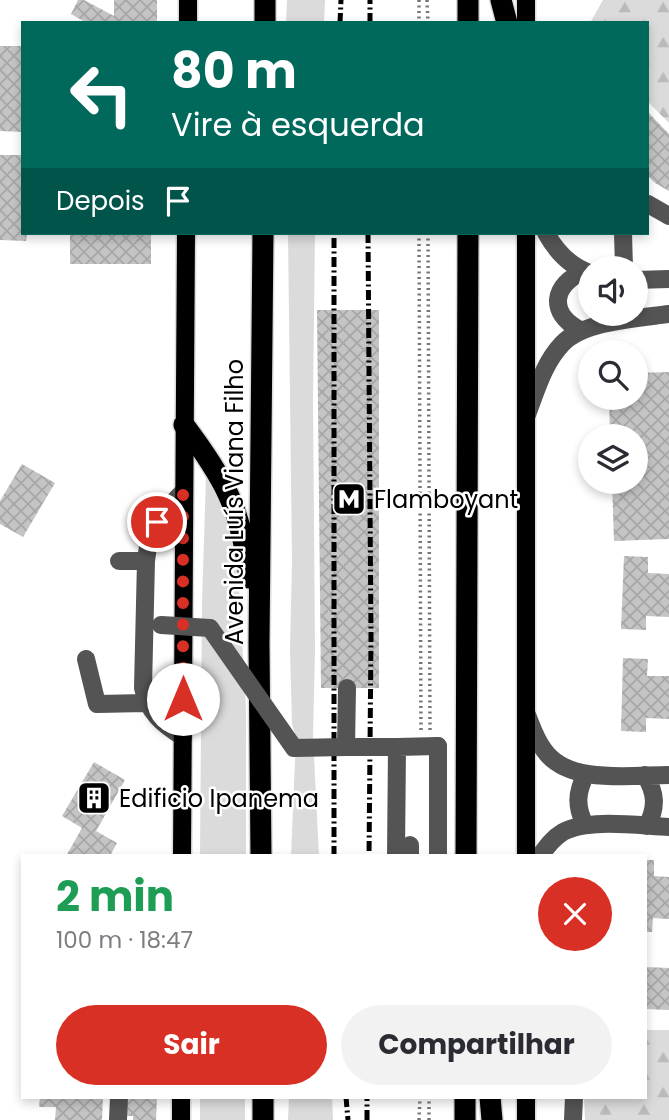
<!DOCTYPE html>
<html lang="pt">
<head>
<meta charset="utf-8">
<style>
	:root { --surface:#fff; --page:#f2f2f3; --text:#2b2b33; --muted:#7c7c81; --accent:#d93025 }
	body { margin:0; font-family:Poppins,sans-serif; background:var(--page); color:var(--text); height:100vh; display:flex; flex-direction:column; font-size:26px; white-space:nowrap }
	* { box-sizing:border-box; margin:0 }
	p { font-size:23px; color:var(--muted) }
	.icon { flex:none; width:38px; height:38px; fill:none; stroke:currentColor; stroke-width:2; stroke-linecap:round; stroke-linejoin:round }
	.map { position:relative; flex:1; overflow:hidden }
	.details { position:absolute; left:21px; top:854px; width:626px; height:245px; display:flex; flex-direction:column; background:var(--surface); border-radius:0px; box-shadow:0 4px 10px #0003 }
	.details>* { flex:none }
	.guide { position:absolute; left:21px; top:21px; width:628px; height:214px; border-radius:0px; box-shadow:0 4px 10px #0003; background:#00695c; color:#fff; overflow:hidden }
	.buttons { position:absolute; left:578px; top:256px; display:grid; gap:14px }
	.buttons a { display:grid; place-items:center; width:70px; height:70px; border-radius:50%; background:var(--surface); box-shadow:0 4px 10px #0003; font-size:35px }
	.pin { position:absolute; display:grid; place-items:center; width:60px; height:60px; color:#fff; margin:-30px; border:4px solid #fff; border-radius:50%; box-shadow:0 2px 7px #0007 }
	.me { position:absolute; width:77px; margin:-38px; rotate:0deg; stroke-linejoin:round; filter:drop-shadow(0 0 5px #0008) }
	.turn { display:flex; align-items:center; gap:24px; height:147px; padding:0 35px; font-size:32px }
	.turn .icon { width:91px; height:91px; stroke-width:2.5 }
	.turn b { display:block; font-size:49px; line-height:60px }
	.then { display:flex; align-items:center; height:66px; padding:0 35px; background:#0003; gap:14px; font-size:26px }
	.round { display:grid; place-items:center; flex:none; width:74px; height:74px; border-radius:37px; background:var(--page) }
	.summary { display:flex; align-items:center; justify-content:space-between; height:119px; padding:0 35px }
	h1 { font-size:42px; font-weight:700; line-height:52px; color:#1e9e55 }
	.primary-button { display:flex; gap:14px; margin-top:auto; padding:14px 35px }
	.primary-button a { flex:1; height:80px; border-radius:42px; background:var(--accent); color:#fff; font-size:28px; font-weight:700; line-height:80px; text-align:center }
	.primary-button a+a { background:var(--page); color:var(--text) }
	.map>svg:first-child { display:block }
</style>
</head>
<body>
<div class="map">
<svg width="669" height="1120" viewBox="0 0 669 1120">
	<defs>
		<pattern id="forest-firs" width="22" height="20" patternUnits="userSpaceOnUse" patternTransform="scale(1.75)"><rect width="22" height="20" fill="#dbdbdb"/><path d="M5 1l3.5 6h-7zM16 11l3.5 6h-7z" fill="#bababa"/></pattern>
		<pattern id="building-cross-hatch" width="8" height="8" patternUnits="userSpaceOnUse" patternTransform="scale(1.75)"><rect width="8" height="8" fill="#c4c4c4"/><path d="M0 0l8 8M0 8l8-8" fill="none" stroke="#a7a7a7"/></pattern>
	</defs>
	<rect width="100%" height="100%" fill="#fff"/>
	<path fill="#dbdbdb" d="M 287,0 L 325,0 L 324,23 L 286,23 Z
		M 288,233 L 315,233 L 313,399 L 315,650 L 313,737 L 319,856 L 291,856 L 296,737 L 292,724 L 290,650 L 292,562 Z
		M 206,475 L 221,497 L 236,535 L 246,709 L 246,856 L 200,856 L 202,604 Z
		M 200,1097 L 245,1097 L 245,1120 L 200,1120 Z
		M 289,1097 L 332,1097 L 333,1120 L 288,1120 Z"/>
	<path fill="url(#forest-firs)" d="M 603,0 L 669,0 L 669,123 L 648,102 L 648,23 L 590,23 Z
		M 646,1030 L 669,1030 L 669,1120 L 585,1120 L 584,1097 L 646,1097 Z"/>
	<path fill="url(#building-cross-hatch)" d="M 78,0 L 84,0 L 114,16 L 114,0 L 157,0 L 157,23 L 87,23 L 71,14 Z
		M 0,46 L 23,46 L 23,132 L 0,131 Z
		M 648,112 L 669,134 L 669,191 L 655,183 L 648,176 Z
		M 0,155 L 23,155 L 23,233 L 27,233 L 26,241 L 0,240 Z
		M 70,233 L 151,233 L 151,264 L 70,264 Z
		M 317,310 L 379,310 L 379,688 L 321,688 Z
		M 669,372 L 669,539 L 614,541 L 612,481 L 635,481 L 635,436 L 610,436 L 609,397 L 635,397 L 635,373 Z
		M 22,464 L 55,483 L 23,537 L 0,524 L 0,501 Z
		M 624,556 L 648,557 L 648,573 L 669,574 L 669,617 L 646,616 L 646,630 L 621,629 Z
		M 623,658 L 648,659 L 647,676 L 669,676 L 669,719 L 646,718 L 646,732 L 621,731 Z
		M 94,762 L 125,780 L 96,831 L 117,843 L 110,856 L 66,856 L 82,828 L 62,816 Z
		M 646,860 L 654,860 L 654,876 L 669,877 L 669,919 L 653,918 L 652,932 L 646,932 Z
		M 646,967 L 669,968 L 669,1010 L 646,1009 Z
		M 40,1097 L 103,1097 L 102,1120 L 55,1120 L 56,1107 L 39,1107 Z
		M 125,1097 L 157,1097 L 156,1120 L 133,1120 L 133,1116 L 125,1116 Z"/>
	<g fill="none" stroke-linecap="round" stroke-linejoin="round">
		<defs>
			<path id="major" d="M 526,0 L 526,23
				M 188,23 L 188,0
				M 526,233 L 526,856
				M 182,856 L 186,233
				M 526,1097 L 526,1120
				M 181,1120 L 181,1097"/>
			<path id="highway" d="M 501,0 L 507,23
				M 265,23 L 265,0
				M 468,23 L 468,0
				M 184,425 C 224,478 242,510 249,578
				M 261,856 L 259,644 L 263,233
				M 466,856 L 468,233
				M 263,1097 L 263,1120
				M 490,1097 L 492,1120
				M 465,1120 L 465,1097"/>
		</defs>
		<use href="#major" stroke="#dbdbdb" stroke-width="21"/>
		<use href="#highway" stroke="#dbdbdb" stroke-width="24"/>
		<path stroke="#767676" stroke-width="3.5" stroke-dasharray="2 3.5" stroke-linecap="butt" d="M 419,0 L 419,23
			M 427,0 L 428,23
			M 419,233 L 421,731
			M 428,233 L 430,731
			M 419,1120 L 420,1097
			M 429,1120 L 429,1097"/>
		<path stroke="#545454" stroke-width="18" d="M 648,204 L 669,216
			M 546,233 C 556,251 569,266 590,273
			M 623,233 L 624,268
			M 635,280 L 669,279
			M 580,330 C 548,313 552,284 585,271
			M 526,417 C 536,392 543,364 562,344 C 583,321 639,318 669,314
			M 119,561 L 146,561
			M 86,659 L 97,704 L 146,703
			M 527,715 C 532,727 536,740 544,750 C 568,785 631,775 669,775
			M 183,737 C 162,724 148,712 143,688 L 146,561 L 149,539 L 165,510 L 183,492
			M 438,746 L 438,856
			M 645,775 C 656,793 657,807 647,826
			M 585,825 C 576,807 576,793 586,774
			M 410,856 L 410,845
			M 540,856 C 547,846 553,838 563,832 C 588,818 641,826 669,827
			M 118,1120 L 119,1097
			M 573,1120 L 574,1097"/>
		<use href="#major" stroke="#000" stroke-width="18"/>
		<use href="#highway" stroke="#000" stroke-width="21"/>
		<path stroke="#000" stroke-width="5" stroke-dasharray="10 3.5 2 3.5" stroke-linecap="butt" d="M 340,23 L 341,0
			M 370,23 L 370,0
			M 368,233 L 371,639 L 369,856
			M 334,856 L 334,233
			M 346,1097 L 348,1120
			M 367,1120 L 367,1097"/>
		<path stroke="#545454" stroke-width="18" d="M 161,625 L 210,628 L 294,748 L 346,747 L 347,688
			M 346,747 L 397,747 L 396,856
			M 397,747 L 438,746"/>
	</g>
	<g fill="none" stroke-linecap="round" stroke-linejoin="round">
		<path stroke="#d93025" stroke-width="12" stroke-dasharray="0 21.6" d="M 157,522 L 173,499 L 183,492 L 183,699"/>
	</g>
	<defs>
		<symbol id="metro-square" viewBox="-11 -11 22 22"><rect x="-9" y="-9" width="18" height="18" rx="4" fill="#000" stroke="#fff"/><path d="M-5.5 5V-5H-3L0 0L3-5H5.5V5H3V-.5L0 4L-3-.5V5Z" fill="#fff"/></symbol>
		<symbol id="building-square" viewBox="-11 -11 22 22"><rect x="-9" y="-9" width="18" height="18" rx="4" fill="#000" stroke="#fff"/><path d="M-4-6H4V6H1V3H-1V6H-4ZM-2.5-4.3h1.7v1.8h-1.7ZM.8-4.3h1.7v1.8H.8ZM-2.5-1h1.7V.8h-1.7ZM.8-1h1.7V.8H.8Z" fill="#fff"/></symbol>
	</defs>
	<g fill-rule="evenodd">
		<use href="#metro-square" x="330" y="480" width="38" height="38"/>
		<use href="#building-square" x="75" y="779" width="38" height="38"/>
	</g>
	<g text-anchor="middle" dominant-baseline="central" stroke-width="5" stroke-linejoin="round" paint-order="stroke">
		<g font-size="24" fill="#000" stroke="#fff" text-anchor="start">
			<text x="374" y="499">Flamboyant</text>
			<text x="119" y="798">Edificio Ipanema</text>
		</g>
		<g font-size="24" fill="#000" stroke="#fff">
			<text transform="translate(234 502) rotate(-90)">Avenida Luís Viana Filho</text>
		</g>
	</g>
</svg>
<div class="buttons">
<a><svg class="icon" aria-label="sound" viewBox="0 0 24 24"><path d="M4 9h4l5-4v14l-5-4H4zM17 9q2 3 0 6"/></svg></a>
<a><svg class="icon" aria-label="search" viewBox="0 0 24 24"><circle cx="10" cy="10" r="6"/><path d="M15 15l6 6"/></svg></a>
<a><svg class="icon" aria-label="layers" viewBox="0 0 24 24"><path d="M12 4l9 5-9 5-9-5zM3 14l9 5 9-5"/></svg></a>
</div>
<div class="pin" style="left:157px;top:522px;background:#d93025"><svg class="icon" aria-label="arrive" viewBox="0 0 24 24"><path d="M6 21V4h12l-3 4 3 4H6"/></svg></div>
<svg class="me" style="left:183px;top:699px" viewBox="-20 -20 40 40"><circle r="19" fill="#fff"/><path d="M0-13L10 11 0 6-10 11z" fill="#d93025"/></svg>
<div class="guide">
<div class="turn"><svg class="icon" aria-label="left" viewBox="0 0 24 24"><path d="M17 20v-9H6M10 6l-5 5 5 5"/></svg><div><b>80 m</b>Vire à esquerda</div></div>
<div class="then">Depois<svg class="icon" aria-label="arrive" viewBox="0 0 24 24"><path d="M6 21V4h12l-3 4 3 4H6"/></svg></div>
</div>
<section class="details">
<div class="summary"><div><h1>2 min</h1><p>100 m · 18:47</p></div><a class="round" style="background:#d93025;color:#fff"><svg class="icon" aria-label="close" viewBox="0 0 24 24"><path d="M6 6l12 12M18 6L6 18"/></svg></a></div>
<div class="primary-button"><a>Sair</a><a>Compartilhar</a></div>
</section>
</div>
</body>
</html>
